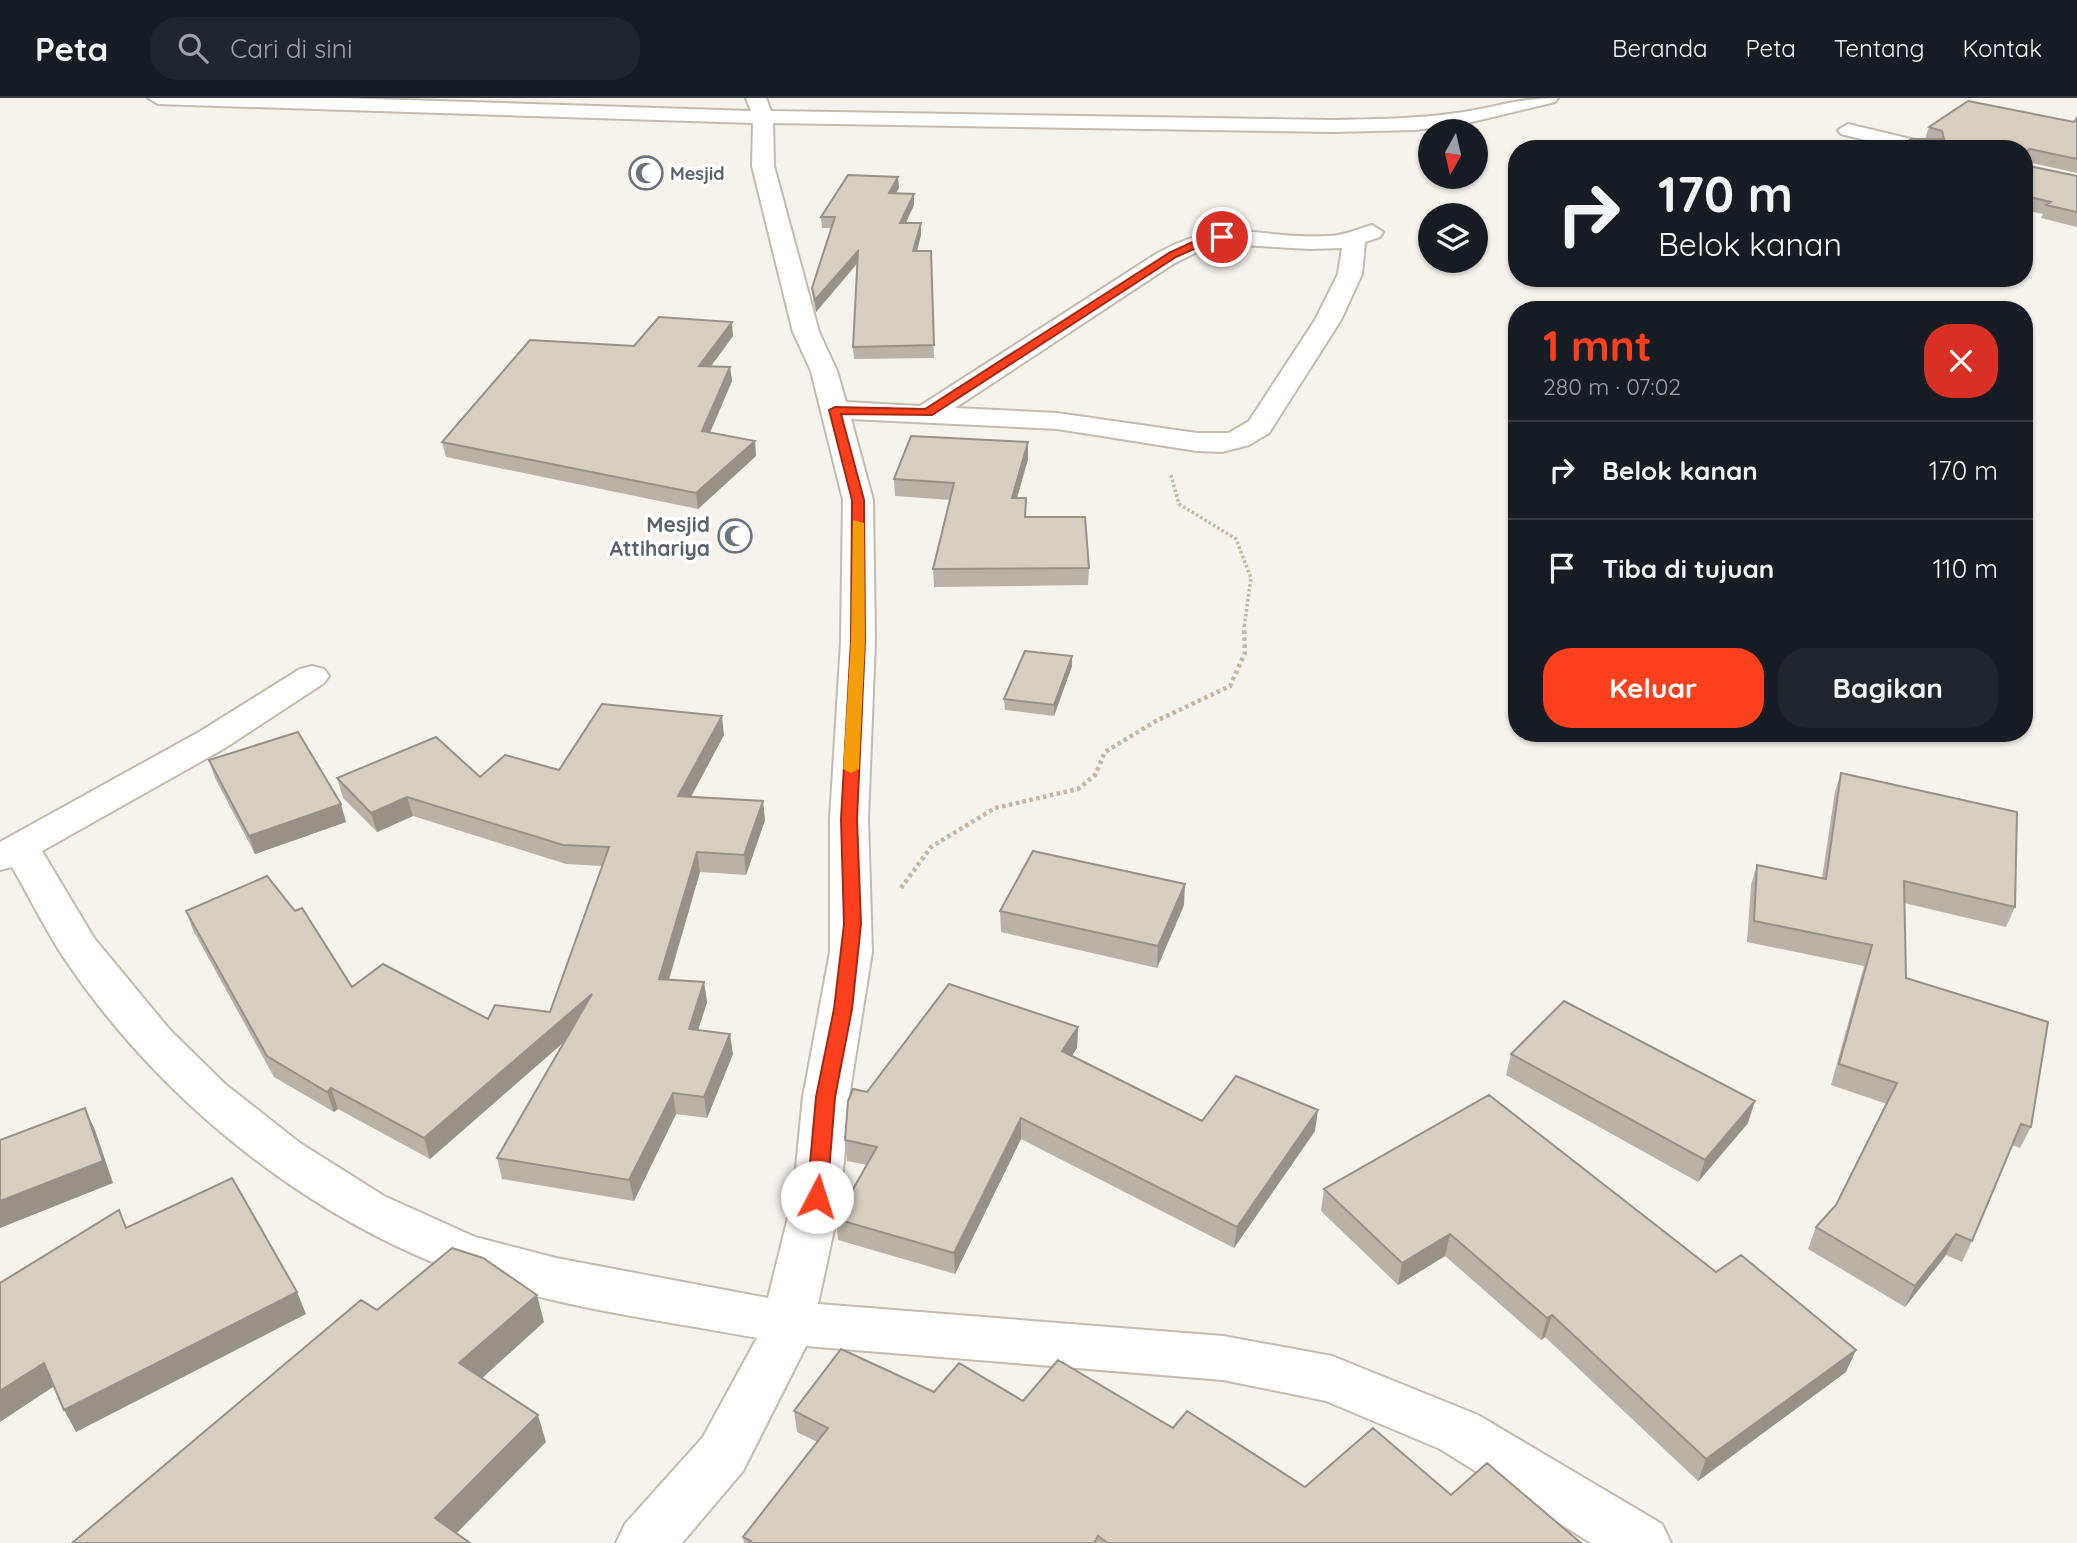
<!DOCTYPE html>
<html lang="id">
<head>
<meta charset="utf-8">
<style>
	:root { --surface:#171b24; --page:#20242c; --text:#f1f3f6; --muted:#9ea1a6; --line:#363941; --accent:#fc3f1d }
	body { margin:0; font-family:Quicksand,sans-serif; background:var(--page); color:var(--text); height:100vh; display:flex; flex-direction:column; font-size:26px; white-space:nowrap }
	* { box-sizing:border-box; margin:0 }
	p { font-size:23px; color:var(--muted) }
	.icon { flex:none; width:38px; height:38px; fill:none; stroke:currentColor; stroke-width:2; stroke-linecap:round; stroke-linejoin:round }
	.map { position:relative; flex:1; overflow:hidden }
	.drawer { position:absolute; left:1508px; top:203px; width:525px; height:441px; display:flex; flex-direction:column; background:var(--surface); border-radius:28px; box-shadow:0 2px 5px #0004 }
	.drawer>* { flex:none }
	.top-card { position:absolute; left:1508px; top:42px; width:525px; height:147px; border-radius:28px; box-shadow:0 2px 5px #0004; background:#171b24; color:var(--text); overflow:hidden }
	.needle { width:46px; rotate:188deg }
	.fabs { position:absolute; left:1418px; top:21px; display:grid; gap:14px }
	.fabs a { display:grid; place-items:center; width:70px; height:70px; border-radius:50%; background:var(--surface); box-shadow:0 2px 5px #0004; font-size:35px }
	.pin { position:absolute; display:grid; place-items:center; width:60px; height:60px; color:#fff; margin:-30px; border:4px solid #fff; border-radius:50%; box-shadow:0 2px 7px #0007 }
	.me { position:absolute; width:77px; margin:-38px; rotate:5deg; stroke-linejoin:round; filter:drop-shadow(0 0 5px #0008) }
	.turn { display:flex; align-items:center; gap:24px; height:147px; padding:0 35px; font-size:32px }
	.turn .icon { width:91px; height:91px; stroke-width:2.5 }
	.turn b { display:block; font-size:49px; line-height:60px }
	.round { display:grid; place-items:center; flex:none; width:74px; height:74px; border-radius:28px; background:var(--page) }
	.summary { display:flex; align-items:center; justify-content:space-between; height:119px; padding:0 35px }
	h1 { font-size:42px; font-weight:800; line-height:52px; color:var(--accent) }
	.action { display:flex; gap:14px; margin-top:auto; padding:14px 35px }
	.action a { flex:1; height:80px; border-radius:28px; background:var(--accent); color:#fff; font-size:28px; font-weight:800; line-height:80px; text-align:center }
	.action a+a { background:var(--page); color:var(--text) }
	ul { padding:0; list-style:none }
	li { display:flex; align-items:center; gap:21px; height:98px; padding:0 35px; border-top:2px solid var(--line) }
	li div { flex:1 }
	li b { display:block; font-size:26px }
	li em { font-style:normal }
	header { display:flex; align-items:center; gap:42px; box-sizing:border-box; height:98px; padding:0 35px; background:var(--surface); border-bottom:2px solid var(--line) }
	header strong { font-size:33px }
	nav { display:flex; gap:38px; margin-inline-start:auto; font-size:24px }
	.search { width:490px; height:63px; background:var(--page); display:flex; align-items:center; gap:18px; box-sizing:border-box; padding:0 24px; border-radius:28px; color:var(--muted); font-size:26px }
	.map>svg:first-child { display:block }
</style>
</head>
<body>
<header>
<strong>Peta</strong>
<div class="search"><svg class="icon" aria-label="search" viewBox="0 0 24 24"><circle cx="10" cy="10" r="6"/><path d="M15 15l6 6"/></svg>Cari di sini</div>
<nav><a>Beranda</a><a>Peta</a><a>Tentang</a><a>Kontak</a></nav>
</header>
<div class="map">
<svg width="2077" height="1445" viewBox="0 0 2077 1445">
	<rect width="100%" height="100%" fill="#f6f3ec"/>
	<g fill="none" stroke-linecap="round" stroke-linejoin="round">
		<defs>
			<path id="minor" d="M 148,0 L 343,0 L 751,13 L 746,0 L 766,0 L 771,13 L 1333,22 C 1374,21 1416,21 1457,15 C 1493,10 1519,0 1558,0 L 1555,4 L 1459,27 L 1414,32 L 1333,34 L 773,25 L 774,68 L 819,234 L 837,273 L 846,304 L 920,308 L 1156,156 C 1228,116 1258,142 1330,138 C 1345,137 1358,131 1372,127 L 1383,134 L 1380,139 L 1365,144 L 1362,176 L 1341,222 L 1269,335 L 1249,347 L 1222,354 L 1197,353 L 1057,331 L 851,321 L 873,402 L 875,543 L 868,721 L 872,854 L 849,999 L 841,1099 L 818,1206 L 1223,1238 L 1332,1258 L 1478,1317 L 1662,1426 L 1671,1445 L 1591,1445 L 1440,1351 L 1326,1303 L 1223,1282 L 806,1248 L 743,1373 L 682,1445 L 616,1445 L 625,1426 L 703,1339 L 757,1240 C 655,1221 543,1208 447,1170 C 293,1110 153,994 62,857 C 44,829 29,798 12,769 L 0,772 L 0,744 L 199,634 L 300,571 L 312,568 L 324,571 L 329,578 L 324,585 L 225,650 L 42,753 L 94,840 L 170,932 L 225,986 L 300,1045 L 384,1098 L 475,1139 L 556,1160 L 768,1200 L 793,1099 L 803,999 L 830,854 L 830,721 L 841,543 L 843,402 L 811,273 L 793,234 L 752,68 L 753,25 L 158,6 ZM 1225,146 L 1310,151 L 1342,150 L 1338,176 L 1315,222 L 1249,323 L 1229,335 L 1197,335 L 1057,315 L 955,310 L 1173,166 L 1199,153 Z
				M 1848,26 L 1936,47 L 1939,51 L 1902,51 L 1841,36 L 1838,32 Z"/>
		</defs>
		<use href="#minor" stroke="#c2bbae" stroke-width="4"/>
		<path stroke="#c4b79f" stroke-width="3.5" stroke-dasharray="2.5 2.5" stroke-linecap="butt" d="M 1171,377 L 1179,406 L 1236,441 L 1251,480 L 1244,530"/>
		<path stroke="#c4b79f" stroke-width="4.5" stroke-dasharray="3.5 3.5" stroke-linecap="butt" d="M 901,790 L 931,749 L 995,710 L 1078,691 L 1095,677 L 1105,654 L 1156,623 L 1230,588 L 1245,555 L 1244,528"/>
		<use href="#minor" fill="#fff" fill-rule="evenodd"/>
	</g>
	<path fill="#bab2a6" d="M 2077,20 L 2077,75 L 2028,64 L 2029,68 L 2077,78 L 2077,129 L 2041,120 L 2043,116 L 2025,112 L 2025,51 L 1925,41 L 1929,29 L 2074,24 Z
		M 899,90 L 896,95 L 914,96 L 914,107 L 906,125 L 921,137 L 917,153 L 931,153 L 934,260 L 854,261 L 853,249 L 857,166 L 816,214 L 813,202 L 812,190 L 832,130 L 822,130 L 821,119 Z
		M 733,238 L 711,268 L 730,269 L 732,283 L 710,335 L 755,343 L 756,358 L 698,411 L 446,359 L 442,344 L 634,248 Z
		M 1028,361 L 1017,400 L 1026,419 L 1089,470 L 1088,487 L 934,489 L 933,471 L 950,402 L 895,398 L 894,381 Z
		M 1072,558 L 1072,568 L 1054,618 L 1005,612 L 1004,601 Z
		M 724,637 L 691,699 L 765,722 L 746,777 L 700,774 L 669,882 L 704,884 L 707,904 L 698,932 L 733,956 L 707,1020 L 676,1016 L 634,1103 L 502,1081 L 497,1060 L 564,944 L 430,1061 L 338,1011 L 334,1014 L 274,979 L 193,832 L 186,813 L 352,889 L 488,921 L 550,914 L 602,768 L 566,766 L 413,718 L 377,734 L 343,700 L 337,680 L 480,679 L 559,672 Z
		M 209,662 L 346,724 L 255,756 L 215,680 Z
		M 1841,675 L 2015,809 L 2006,829 L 1904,805 L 1906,880 L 2031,1029 L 2020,1050 L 2012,1047 L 1972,1143 L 1962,1164 L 1946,1157 L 1905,1209 L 1808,1151 L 1816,1129 L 1836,1107 L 1887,1006 L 1831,987 L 1864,868 L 1747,844 L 1751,787 L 1757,767 L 1822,780 L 1835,694 Z
		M 1184,807 L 1157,870 L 1001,834 L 1000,813 Z
		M 1078,929 L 1077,950 L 1072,958 L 1202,1023 L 1315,1033 L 1234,1150 L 1021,1041 L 955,1176 L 838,1142 L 836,1121 L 867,1067 L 847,1063 L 845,1042 L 867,994 Z
		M 1511,956 L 1748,1025 L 1698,1084 L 1506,977 Z
		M 1324,1091 L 1716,1174 L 1846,1274 L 1698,1383 L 1545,1239 L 1541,1242 L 1445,1158 L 1398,1187 L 1321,1113 Z
		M 934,1294 L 1023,1303 L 1173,1330 L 1305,1389 L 1451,1397 L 1581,1445 L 744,1445 L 743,1439 L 817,1344 L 797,1334 L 794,1313 Z"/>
	<path fill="#979187" d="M 898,79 L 899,90 L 890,106 L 889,95 Z
		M 914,96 L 914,107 L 900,136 L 900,125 Z
		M 921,125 L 921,137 L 914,164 L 913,153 Z
		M 858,153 L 858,164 L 816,214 L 815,202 Z
		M 732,224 L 733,238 L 700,283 L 699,268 Z
		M 730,269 L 732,283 L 704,348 L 702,333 Z
		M 755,343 L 756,358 L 698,411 L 696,395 Z
		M 1028,344 L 1028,361 L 1012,417 L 1012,400 Z
		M 1072,558 L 1072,568 L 1054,618 L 1054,607 Z
		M 722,618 L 724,637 L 681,717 L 678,698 Z
		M 407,699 L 413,718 L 377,734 L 371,715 Z
		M 763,703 L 765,722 L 746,777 L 744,757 Z
		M 341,706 L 346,724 L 255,756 L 249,738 Z
		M 697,754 L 700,774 L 663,901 L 659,881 Z
		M 1185,786 L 1184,807 L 1157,870 L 1158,848 Z
		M 704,884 L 707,904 L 692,951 L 689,931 Z
		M 592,896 L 596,916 L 430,1061 L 424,1040 Z
		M 1078,929 L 1077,950 L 1062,973 L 1062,953 Z
		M 730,936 L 733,956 L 707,1020 L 704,999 Z
		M 331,990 L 338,1011 L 334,1014 L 327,994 Z
		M 673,995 L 676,1016 L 634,1103 L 629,1082 Z
		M 1755,1003 L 1748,1025 L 1698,1084 L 1705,1062 Z
		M 85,1010 L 95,1032 L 113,1085 L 0,1130 L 0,1103 Z
		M 1318,1012 L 1315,1033 L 1234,1150 L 1237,1129 Z
		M 1021,1020 L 1021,1041 L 955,1176 L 954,1155 Z
		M 1450,1136 L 1445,1158 L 1398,1187 L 1402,1165 Z
		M 1956,1136 L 1946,1157 L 1905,1209 L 1915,1188 Z
		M 297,1194 L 306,1216 L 76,1334 L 64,1312 Z
		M 537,1197 L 544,1224 L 468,1293 L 459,1265 Z
		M 1552,1217 L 1545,1239 L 1541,1242 L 1547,1220 Z
		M 1856,1252 L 1846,1274 L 1698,1383 L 1706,1361 Z
		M 44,1265 L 56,1287 L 0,1324 L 0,1293 Z
		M 538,1317 L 546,1344 L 447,1445 L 435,1420 Z"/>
	<path fill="#d8cfc1" stroke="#979187" stroke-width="2" d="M 1968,3 L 2074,24 L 2077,20 L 2077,61 L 2030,51 L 2026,53 L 2029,68 L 2077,78 L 2077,114 L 2046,107 L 2051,104 L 2025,98 L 2025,51 L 1897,51 L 1911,41 L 1944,41 L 1942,33 L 1929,29 Z
		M 848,77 L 898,79 L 889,95 L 914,96 L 900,125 L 921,125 L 913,153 L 931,153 L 934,247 L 853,249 L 858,153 L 815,202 L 812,190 L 835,119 L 821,119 Z
		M 659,219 L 732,224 L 699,268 L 730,269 L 702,333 L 755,343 L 696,395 L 442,344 L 530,242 L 634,248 Z
		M 911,338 L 1028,344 L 1012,400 L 1026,400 L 1025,419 L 1085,419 L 1089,470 L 933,471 L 954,385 L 894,381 Z
		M 1025,553 L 1072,558 L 1054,607 L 1004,601 Z
		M 602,606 L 722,618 L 678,698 L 763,703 L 744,757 L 697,754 L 659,881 L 704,884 L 689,931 L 730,936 L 704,999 L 673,995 L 629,1082 L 497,1060 L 592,896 L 424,1040 L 331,990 L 327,994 L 267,958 L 186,813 L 267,778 L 295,813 L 302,810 L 352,889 L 383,866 L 488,921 L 495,907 L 550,914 L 609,749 L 563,747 L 407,699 L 371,715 L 337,680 L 436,639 L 480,679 L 505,657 L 559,672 Z
		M 298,634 L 341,706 L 249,738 L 209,662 Z
		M 1841,675 L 2017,714 L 2015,809 L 1904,783 L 1906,880 L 2048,924 L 2031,1029 L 2021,1026 L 1972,1143 L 1956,1136 L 1915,1188 L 1816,1129 L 1836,1107 L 1897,985 L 1839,966 L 1872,847 L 1754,823 L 1757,767 L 1826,781 Z
		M 1033,753 L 1185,786 L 1158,848 L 1000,813 Z
		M 949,886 L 1078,929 L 1062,953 L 1202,1023 L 1236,978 L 1318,1012 L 1237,1129 L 1021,1020 L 954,1155 L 836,1121 L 877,1049 L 845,1042 L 848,1003 L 853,991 L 867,994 Z
		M 1564,903 L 1755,1003 L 1705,1062 L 1511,956 Z
		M 1489,997 L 1716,1174 L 1741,1157 L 1856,1252 L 1706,1361 L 1552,1217 L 1547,1220 L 1450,1136 L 1402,1165 L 1324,1091 Z
		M 85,1010 L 103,1063 L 0,1103 L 0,1042 Z
		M 232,1080 L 297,1194 L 64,1312 L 44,1265 L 0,1293 L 0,1185 L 119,1112 L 126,1130 Z
		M 452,1150 L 483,1160 L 537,1197 L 459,1265 L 538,1317 L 435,1420 L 470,1445 L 72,1445 L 361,1202 L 377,1212 Z
		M 841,1251 L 934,1294 L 959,1265 L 1023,1303 L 1058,1262 L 1173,1330 L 1187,1313 L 1305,1389 L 1373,1330 L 1451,1397 L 1487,1365 L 1581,1445 L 1108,1445 L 1098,1438 L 1094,1445 L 749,1445 L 751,1443 L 743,1439 L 828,1330 L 794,1313 Z"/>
	<path fill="#fc3f1d" stroke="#a42913" stroke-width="2" d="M 1222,136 L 1226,141 L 1205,146 L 1176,159 L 932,317 L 841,316 L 864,402 L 865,543 L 857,721 L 861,826 L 852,911 L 835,999 L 827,1099 L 824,1104 L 810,1104 L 807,1099 L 816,999 L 834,911 L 844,826 L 841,721 L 851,543 L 852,402 L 829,312 L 835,309 L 925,311 L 1169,155 L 1199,141 Z"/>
	<path fill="#f59e0b" d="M 853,422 L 864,425 L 865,543 L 859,671 L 851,675 L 843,671 L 851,543 Z"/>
	<defs>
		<symbol id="mosque-ring" viewBox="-11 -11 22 22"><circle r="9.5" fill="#fff" stroke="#6b7280" stroke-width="1.5"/><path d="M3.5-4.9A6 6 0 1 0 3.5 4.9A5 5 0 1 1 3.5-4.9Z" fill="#6b7280"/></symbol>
	</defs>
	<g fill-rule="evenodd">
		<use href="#mosque-ring" x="627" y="56" width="38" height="38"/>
		<use href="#mosque-ring" x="716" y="419" width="38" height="38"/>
	</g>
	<g text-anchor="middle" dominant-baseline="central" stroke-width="7" stroke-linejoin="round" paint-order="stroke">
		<g font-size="18" font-weight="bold" fill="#5b616d" stroke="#fff" text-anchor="start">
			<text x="670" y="75">Mesjid</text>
		</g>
		<g font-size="21" font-weight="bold" fill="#5b616d" stroke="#fff" text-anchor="end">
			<text x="710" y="426">Mesjid<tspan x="710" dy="24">Attihariya</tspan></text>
		</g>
	</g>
</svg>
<div class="fabs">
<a><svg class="needle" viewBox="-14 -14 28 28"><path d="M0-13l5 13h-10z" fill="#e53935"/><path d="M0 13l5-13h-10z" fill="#9ea1a6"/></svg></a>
<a><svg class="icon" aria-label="layers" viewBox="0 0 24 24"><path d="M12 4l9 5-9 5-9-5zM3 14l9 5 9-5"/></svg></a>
</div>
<div class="pin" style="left:1222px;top:139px;background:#d93025"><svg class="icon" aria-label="arrive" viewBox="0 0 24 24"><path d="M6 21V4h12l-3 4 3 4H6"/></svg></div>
<svg class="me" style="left:817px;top:1099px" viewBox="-20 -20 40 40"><circle r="19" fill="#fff"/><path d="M0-13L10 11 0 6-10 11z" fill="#fc3f1d"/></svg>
<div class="top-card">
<div class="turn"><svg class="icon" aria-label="right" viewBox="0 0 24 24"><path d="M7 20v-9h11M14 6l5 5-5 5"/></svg><div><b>170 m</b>Belok kanan</div></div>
</div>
<section class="drawer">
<div class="summary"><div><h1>1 mnt</h1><p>280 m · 07:02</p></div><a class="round" style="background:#d93025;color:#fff"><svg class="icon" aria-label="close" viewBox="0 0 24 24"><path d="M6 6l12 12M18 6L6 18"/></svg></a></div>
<ul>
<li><svg class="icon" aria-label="right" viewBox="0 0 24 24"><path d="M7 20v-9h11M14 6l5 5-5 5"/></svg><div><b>Belok kanan</b></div><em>170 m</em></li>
<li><svg class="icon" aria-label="arrive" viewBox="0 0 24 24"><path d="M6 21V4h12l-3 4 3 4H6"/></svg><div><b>Tiba di tujuan</b></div><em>110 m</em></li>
</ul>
<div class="action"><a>Keluar</a><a>Bagikan</a></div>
</section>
</div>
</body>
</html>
